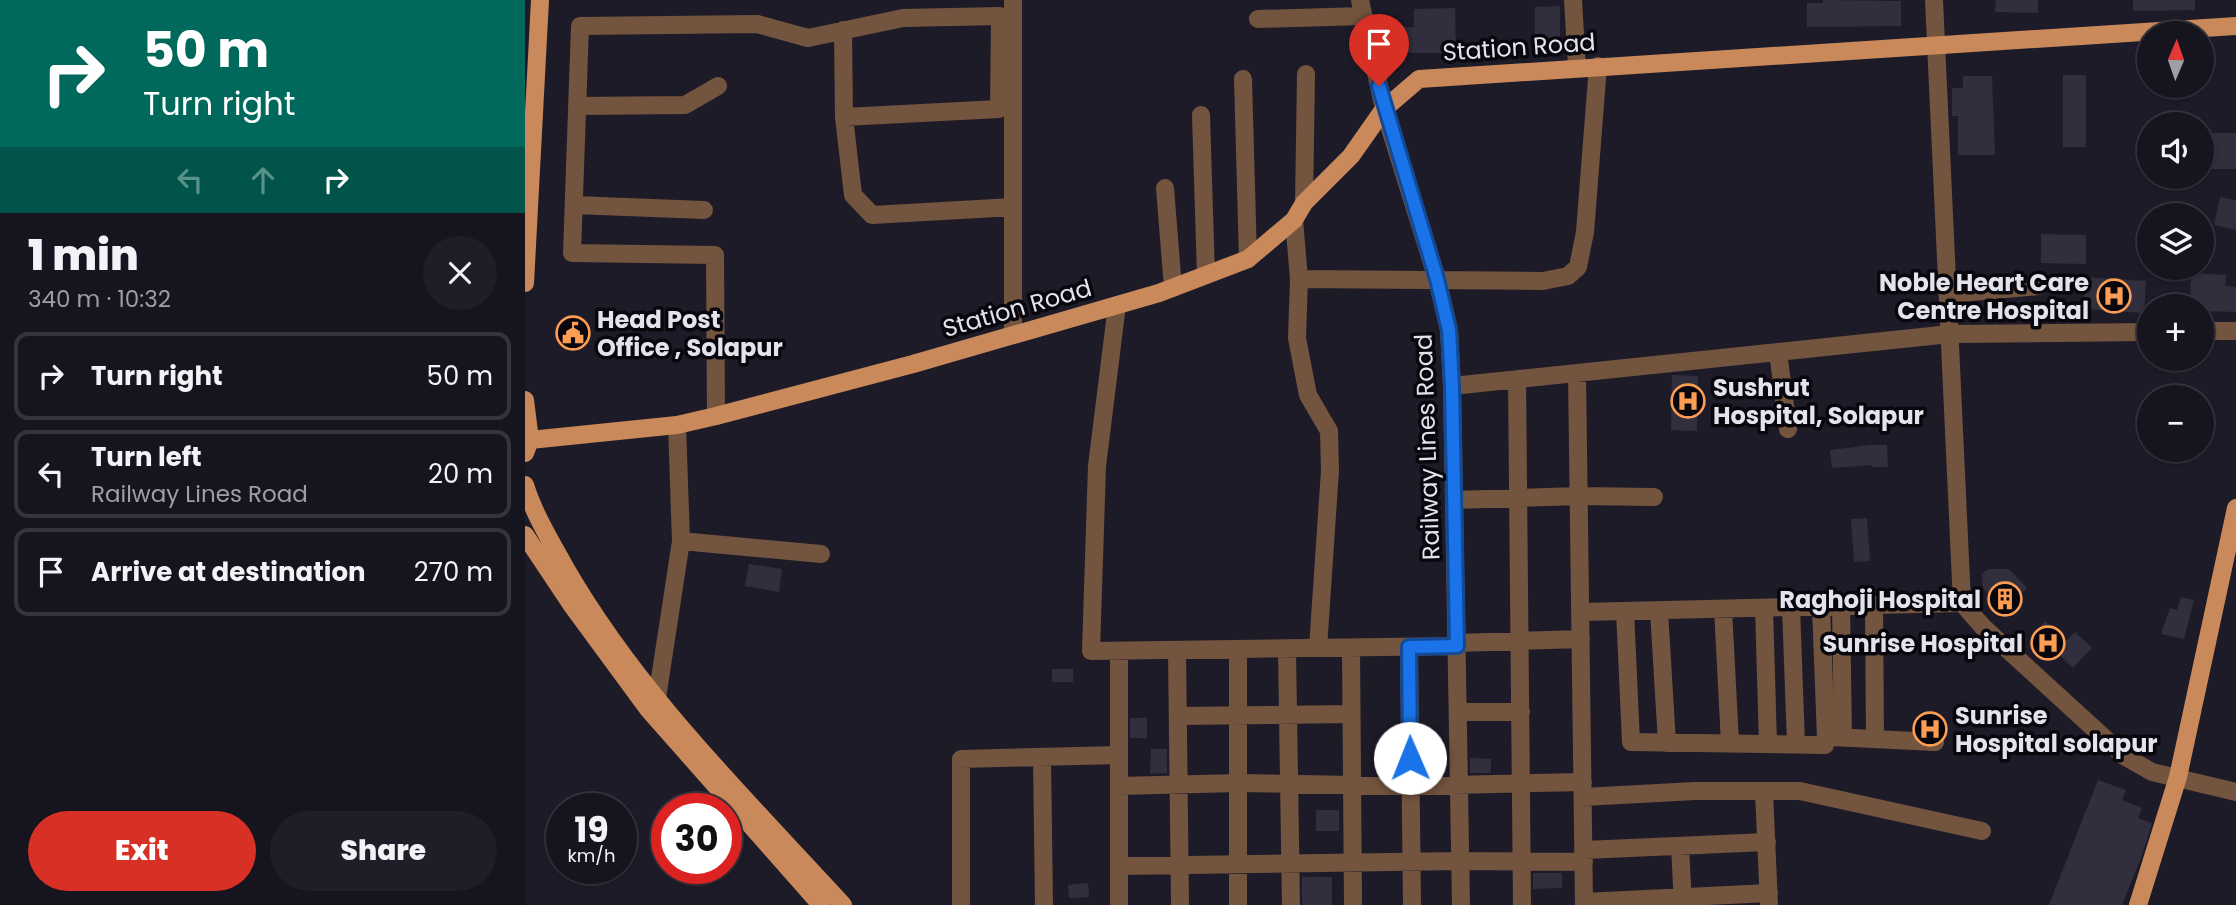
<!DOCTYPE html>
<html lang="en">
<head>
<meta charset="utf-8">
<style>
	:root { --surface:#16141f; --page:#1f1d28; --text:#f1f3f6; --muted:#9e9ea4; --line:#35333d; --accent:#d93025 }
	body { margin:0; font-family:Poppins,sans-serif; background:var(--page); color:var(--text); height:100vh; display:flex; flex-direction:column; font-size:26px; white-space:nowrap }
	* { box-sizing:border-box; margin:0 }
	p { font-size:23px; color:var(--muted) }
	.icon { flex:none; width:38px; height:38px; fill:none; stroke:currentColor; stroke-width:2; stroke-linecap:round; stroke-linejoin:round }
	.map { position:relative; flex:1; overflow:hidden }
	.details { display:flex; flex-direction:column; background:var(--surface); width:525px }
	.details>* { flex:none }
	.top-card { background:#00695c; color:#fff; overflow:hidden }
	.needle { width:46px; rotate:2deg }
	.fabs { position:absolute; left:1612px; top:21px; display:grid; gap:14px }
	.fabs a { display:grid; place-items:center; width:77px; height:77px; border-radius:50%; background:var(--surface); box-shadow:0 2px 5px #0004,0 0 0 2px var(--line); font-size:35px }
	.speed { position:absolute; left:21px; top:793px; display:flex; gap:14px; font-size:35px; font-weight:700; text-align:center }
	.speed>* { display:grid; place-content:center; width:91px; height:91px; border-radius:50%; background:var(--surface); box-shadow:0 2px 5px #0004,0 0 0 2px var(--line); line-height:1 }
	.speed small { font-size:18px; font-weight:400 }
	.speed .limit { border:10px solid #d22; background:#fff; color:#111 }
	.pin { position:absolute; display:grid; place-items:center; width:60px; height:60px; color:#fff; margin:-72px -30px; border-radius:50% 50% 50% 0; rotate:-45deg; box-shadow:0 0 7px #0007 }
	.pin .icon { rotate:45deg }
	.me { position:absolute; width:77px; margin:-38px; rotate:359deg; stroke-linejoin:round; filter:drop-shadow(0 0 5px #0008) }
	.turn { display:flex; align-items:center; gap:24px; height:147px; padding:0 28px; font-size:32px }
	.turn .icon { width:91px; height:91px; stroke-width:2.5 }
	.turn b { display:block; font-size:49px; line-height:60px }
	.lanes { display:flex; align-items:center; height:66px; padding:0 28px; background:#0003; justify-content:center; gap:35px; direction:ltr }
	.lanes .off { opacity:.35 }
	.round { display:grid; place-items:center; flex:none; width:74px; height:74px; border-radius:37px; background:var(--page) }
	.head { display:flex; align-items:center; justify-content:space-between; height:119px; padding:0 28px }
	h1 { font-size:42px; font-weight:800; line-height:52px }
	.primary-button { display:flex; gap:14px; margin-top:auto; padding:14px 28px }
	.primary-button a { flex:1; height:80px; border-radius:42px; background:var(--accent); color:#fff; font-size:28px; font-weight:800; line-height:80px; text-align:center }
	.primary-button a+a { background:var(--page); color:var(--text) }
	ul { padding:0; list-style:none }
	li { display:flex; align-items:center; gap:21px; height:88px; margin:0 14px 10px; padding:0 14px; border:4px solid var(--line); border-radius:14px }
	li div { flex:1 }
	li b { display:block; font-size:26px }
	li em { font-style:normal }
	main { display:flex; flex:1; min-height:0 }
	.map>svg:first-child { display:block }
</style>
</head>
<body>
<main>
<section class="details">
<div class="top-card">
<div class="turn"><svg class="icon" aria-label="right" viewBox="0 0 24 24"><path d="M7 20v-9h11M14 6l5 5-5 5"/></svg><div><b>50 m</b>Turn right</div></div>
<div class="lanes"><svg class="icon off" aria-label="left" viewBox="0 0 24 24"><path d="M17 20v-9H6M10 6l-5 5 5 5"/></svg><svg class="icon off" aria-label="ahead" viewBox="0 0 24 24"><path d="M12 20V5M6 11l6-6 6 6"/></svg><svg class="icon" aria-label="right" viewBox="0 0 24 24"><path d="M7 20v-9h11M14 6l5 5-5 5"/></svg></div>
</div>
<div class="head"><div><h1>1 min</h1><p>340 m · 10:32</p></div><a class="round"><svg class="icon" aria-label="close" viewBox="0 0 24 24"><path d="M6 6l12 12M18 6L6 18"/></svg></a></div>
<ul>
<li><svg class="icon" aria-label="right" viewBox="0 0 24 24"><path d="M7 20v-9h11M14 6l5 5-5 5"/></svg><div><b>Turn right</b></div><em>50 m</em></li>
<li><svg class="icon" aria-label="left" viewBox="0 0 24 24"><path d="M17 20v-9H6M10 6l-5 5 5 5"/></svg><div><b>Turn left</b><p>Railway Lines Road</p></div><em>20 m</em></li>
<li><svg class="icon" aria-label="arrive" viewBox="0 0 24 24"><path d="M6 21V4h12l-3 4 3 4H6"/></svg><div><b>Arrive at destination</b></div><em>270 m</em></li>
</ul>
<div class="primary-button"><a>Exit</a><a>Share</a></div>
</section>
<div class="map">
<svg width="1711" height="905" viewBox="0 0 1711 905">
	<rect width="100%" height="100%" fill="#1e1b29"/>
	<path fill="#312e3d" d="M 1298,0 L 1376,1 L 1376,26 L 1282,27 L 1282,3 L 1298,3 Z
		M 1471,0 L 1513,0 L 1513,13 L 1470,12 Z
		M 1608,0 L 1670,0 L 1670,10 L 1608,11 Z
		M 1035,6 L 1035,43 L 1010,43 L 1010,7 Z
		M 930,8 L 931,53 L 862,53 L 862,27 L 889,27 L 889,9 Z
		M 1538,75 L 1561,75 L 1561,147 L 1538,147 Z
		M 1438,76 L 1467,76 L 1470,155 L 1433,155 L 1433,116 L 1427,116 L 1427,88 L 1438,88 Z
		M 1676,133 L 1711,133 L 1711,169 L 1676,169 Z
		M 1695,197 L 1711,200 L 1711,230 L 1689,225 Z
		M 1516,234 L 1561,235 L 1561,264 L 1516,263 Z
		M 1666,273 L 1701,275 L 1700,286 L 1711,287 L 1711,312 L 1676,311 L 1676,306 L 1665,306 Z
		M 1560,277 L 1621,281 L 1619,313 L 1558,309 Z
		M 1147,375 L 1173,376 L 1172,431 L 1146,430 Z
		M 1346,445 L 1362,445 L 1363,467 L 1347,467 L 1346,465 L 1307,468 L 1305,450 Z
		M 1342,518 L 1345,561 L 1329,562 L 1326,519 Z
		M 224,564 L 257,569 L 254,592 L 220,586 Z
		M 1463,569 L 1484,569 L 1502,588 L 1479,610 L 1458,588 L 1457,574 Z
		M 1656,597 L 1669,600 L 1659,639 L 1636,634 L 1645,608 L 1652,610 Z
		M 1520,621 L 1541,641 L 1550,632 L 1567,648 L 1548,668 L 1529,650 L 1520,659 L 1508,648 L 1515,642 L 1507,635 Z
		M 527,669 L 548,669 L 548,682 L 527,682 Z
		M 605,718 L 622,718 L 622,738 L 605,738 Z
		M 626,749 L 642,749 L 642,773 L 625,774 Z
		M 945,758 L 966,759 L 966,773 L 945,773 Z
		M 1573,780 L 1601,790 L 1597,800 L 1617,808 L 1613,818 L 1627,823 L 1616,858 L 1597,905 L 1524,905 Z
		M 791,810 L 814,810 L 814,831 L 791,831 Z
		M 1008,873 L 1037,873 L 1037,888 L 1008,889 Z
		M 777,877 L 807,877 L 807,905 L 777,905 Z
		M 563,883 L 564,897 L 544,898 L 543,885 Z"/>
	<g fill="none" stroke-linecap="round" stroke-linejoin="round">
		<path stroke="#73543e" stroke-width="18" d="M 488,0 L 488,335
			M 835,0 L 859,109 L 912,279 L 924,330 L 927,386 L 936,905
			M 1048,0 L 1052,67
			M 1409,0 L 1437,603 L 1458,627 L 1599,756 L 1627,772 L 1711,792
			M 733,19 L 838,16
			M 718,79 L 723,259
			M 52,106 L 160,105 L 193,86
			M 676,115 L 681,275
			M 319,117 L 328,195 L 347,215 L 488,207
			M 640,188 L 648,288
			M 779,203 L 781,74
			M 49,205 L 179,210
			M 769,220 L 774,279 L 772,338 L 783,395 L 804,431 L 805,470 L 793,648
			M 774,279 L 1018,281 L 1043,276 L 1053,267 L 1060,232 L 1073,66
			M 1423,294 L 1514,286
			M 592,305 L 572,466 L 566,651 L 932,646
			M 1676,331 L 1711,331
			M 1253,352 L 1263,429
			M 1052,373 L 1059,905
			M 992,379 L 997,905
			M 927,386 L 1425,334 L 1624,332
			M 191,416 L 190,255 L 47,253 L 55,26 L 232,24 L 283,38 L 378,18 L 475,16 L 474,109 L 319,117 L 318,30
			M 929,500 L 1054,496 L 1129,497
			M 156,541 L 296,554
			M 1349,605 L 1350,739
			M 1316,606 L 1318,737
			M 1266,607 L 1271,744
			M 1296,607 L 1301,739
			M 1239,608 L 1243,744
			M 1198,609 L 1205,743
			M 1100,611 L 1106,742 L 1300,745 L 1301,739 L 1307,737 L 1410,742
			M 1134,611 L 1142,743
			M 1056,612 L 1437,603
			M 932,643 L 1056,639
			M 884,647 L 887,905
			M 826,648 L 828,905
			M 762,649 L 766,905
			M 652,650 L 655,905
			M 594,651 L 594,905
			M 132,698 L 156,541 L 152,425
			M 933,712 L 996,712
			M 653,716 L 826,714
			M 517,757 L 519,905
			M 594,786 L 713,783 L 886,786 L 1058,782
			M 1239,792 L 1244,905
			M 1058,797 L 1170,791 L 1275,791 L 1457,831
			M 1155,846 L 1158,905
			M 1059,850 L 1242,842
			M 594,866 L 935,861 L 1059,862
			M 1059,902 L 1244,893
			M 436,905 L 436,759 L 594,755
			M 713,905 L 713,649"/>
		<path stroke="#c9895a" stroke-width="18" d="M 0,283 L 15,0
			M 0,400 L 5,440 L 0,453
			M 5,440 L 152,425 L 191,416 L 388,364 L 634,293 L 723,259 L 769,220 L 779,203 L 826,156 L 859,109 L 894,79 L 1711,26
			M 0,485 C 9,514 25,540 40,567 C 113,694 220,798 318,905
			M 0,535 L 48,607 L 123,709 L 296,905
			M 1613,905 L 1653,777 L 1711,508"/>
	</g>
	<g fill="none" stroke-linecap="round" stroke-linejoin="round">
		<defs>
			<path id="route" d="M 854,86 L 912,279 L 924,330 L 927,386 L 932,646 L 884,647 L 885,758"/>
		</defs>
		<use href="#route" stroke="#114b97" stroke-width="18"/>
		<use href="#route" stroke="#1a73e8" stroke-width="12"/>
	</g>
	<defs>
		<symbol id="hospital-ring" viewBox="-11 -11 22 22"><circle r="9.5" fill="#08070d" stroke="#fc9d53" stroke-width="1.5"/><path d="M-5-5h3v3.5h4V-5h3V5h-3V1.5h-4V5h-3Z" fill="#fc9d53"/></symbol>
		<symbol id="civic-ring" viewBox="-11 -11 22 22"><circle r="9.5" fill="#08070d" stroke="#fc9d53" stroke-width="1.5"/><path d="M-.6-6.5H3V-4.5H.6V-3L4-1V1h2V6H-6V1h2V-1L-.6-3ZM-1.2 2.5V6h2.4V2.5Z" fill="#fc9d53"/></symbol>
		<symbol id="building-ring" viewBox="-11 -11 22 22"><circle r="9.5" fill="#08070d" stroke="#fc9d53" stroke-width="1.5"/><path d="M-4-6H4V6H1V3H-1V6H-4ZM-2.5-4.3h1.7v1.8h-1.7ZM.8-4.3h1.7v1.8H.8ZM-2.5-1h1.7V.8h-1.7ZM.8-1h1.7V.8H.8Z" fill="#fc9d53"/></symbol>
	</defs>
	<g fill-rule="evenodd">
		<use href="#hospital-ring" x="1570" y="277" width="38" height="38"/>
		<use href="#civic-ring" x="29" y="314" width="38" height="38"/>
		<use href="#hospital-ring" x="1144" y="382" width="38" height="38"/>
		<use href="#building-ring" x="1461" y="580" width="38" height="38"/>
		<use href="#hospital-ring" x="1504" y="624" width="38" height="38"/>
		<use href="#hospital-ring" x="1386" y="710" width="38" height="38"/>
	</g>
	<g text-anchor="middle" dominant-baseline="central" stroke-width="7" stroke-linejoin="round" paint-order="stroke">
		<g font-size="24" fill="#e4e3ec" stroke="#08070d">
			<text transform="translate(994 47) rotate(-4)">Station Road</text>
			<text transform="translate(492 308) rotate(-16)">Station Road</text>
			<text transform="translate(902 447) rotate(-92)">Railway Lines Road</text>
		</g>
		<g font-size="24" font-weight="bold" fill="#e4e3ec" stroke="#08070d" text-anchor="end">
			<text x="1564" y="282">Noble Heart Care<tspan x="1564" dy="28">Centre Hospital</tspan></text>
			<text x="72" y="319" text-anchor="start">Head Post<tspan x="72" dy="28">Office , Solapur</tspan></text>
			<text x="1188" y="387" text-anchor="start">Sushrut<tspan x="1188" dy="28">Hospital, Solapur</tspan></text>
			<text x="1456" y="599">Raghoji Hospital</text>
			<text x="1498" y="643">Sunrise Hospital</text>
			<text x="1430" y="715" text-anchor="start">Sunrise<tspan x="1430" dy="28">Hospital solapur</tspan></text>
		</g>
	</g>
</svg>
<div class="fabs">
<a><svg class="needle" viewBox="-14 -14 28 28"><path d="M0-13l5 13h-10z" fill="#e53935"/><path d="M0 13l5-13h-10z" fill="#9e9ea4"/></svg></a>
<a><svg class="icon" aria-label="sound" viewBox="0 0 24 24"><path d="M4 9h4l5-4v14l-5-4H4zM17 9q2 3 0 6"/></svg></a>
<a><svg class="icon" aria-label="layers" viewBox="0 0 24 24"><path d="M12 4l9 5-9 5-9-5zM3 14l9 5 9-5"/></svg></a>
<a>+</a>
<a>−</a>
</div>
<div class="speed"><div>19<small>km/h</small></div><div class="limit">30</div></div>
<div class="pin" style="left:854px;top:86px;background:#d93025"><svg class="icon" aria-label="arrive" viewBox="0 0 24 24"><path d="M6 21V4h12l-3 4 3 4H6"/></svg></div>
<svg class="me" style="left:885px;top:758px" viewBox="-20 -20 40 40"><circle r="19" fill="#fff"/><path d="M0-13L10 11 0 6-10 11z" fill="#1a73e8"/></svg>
</div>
</main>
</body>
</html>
